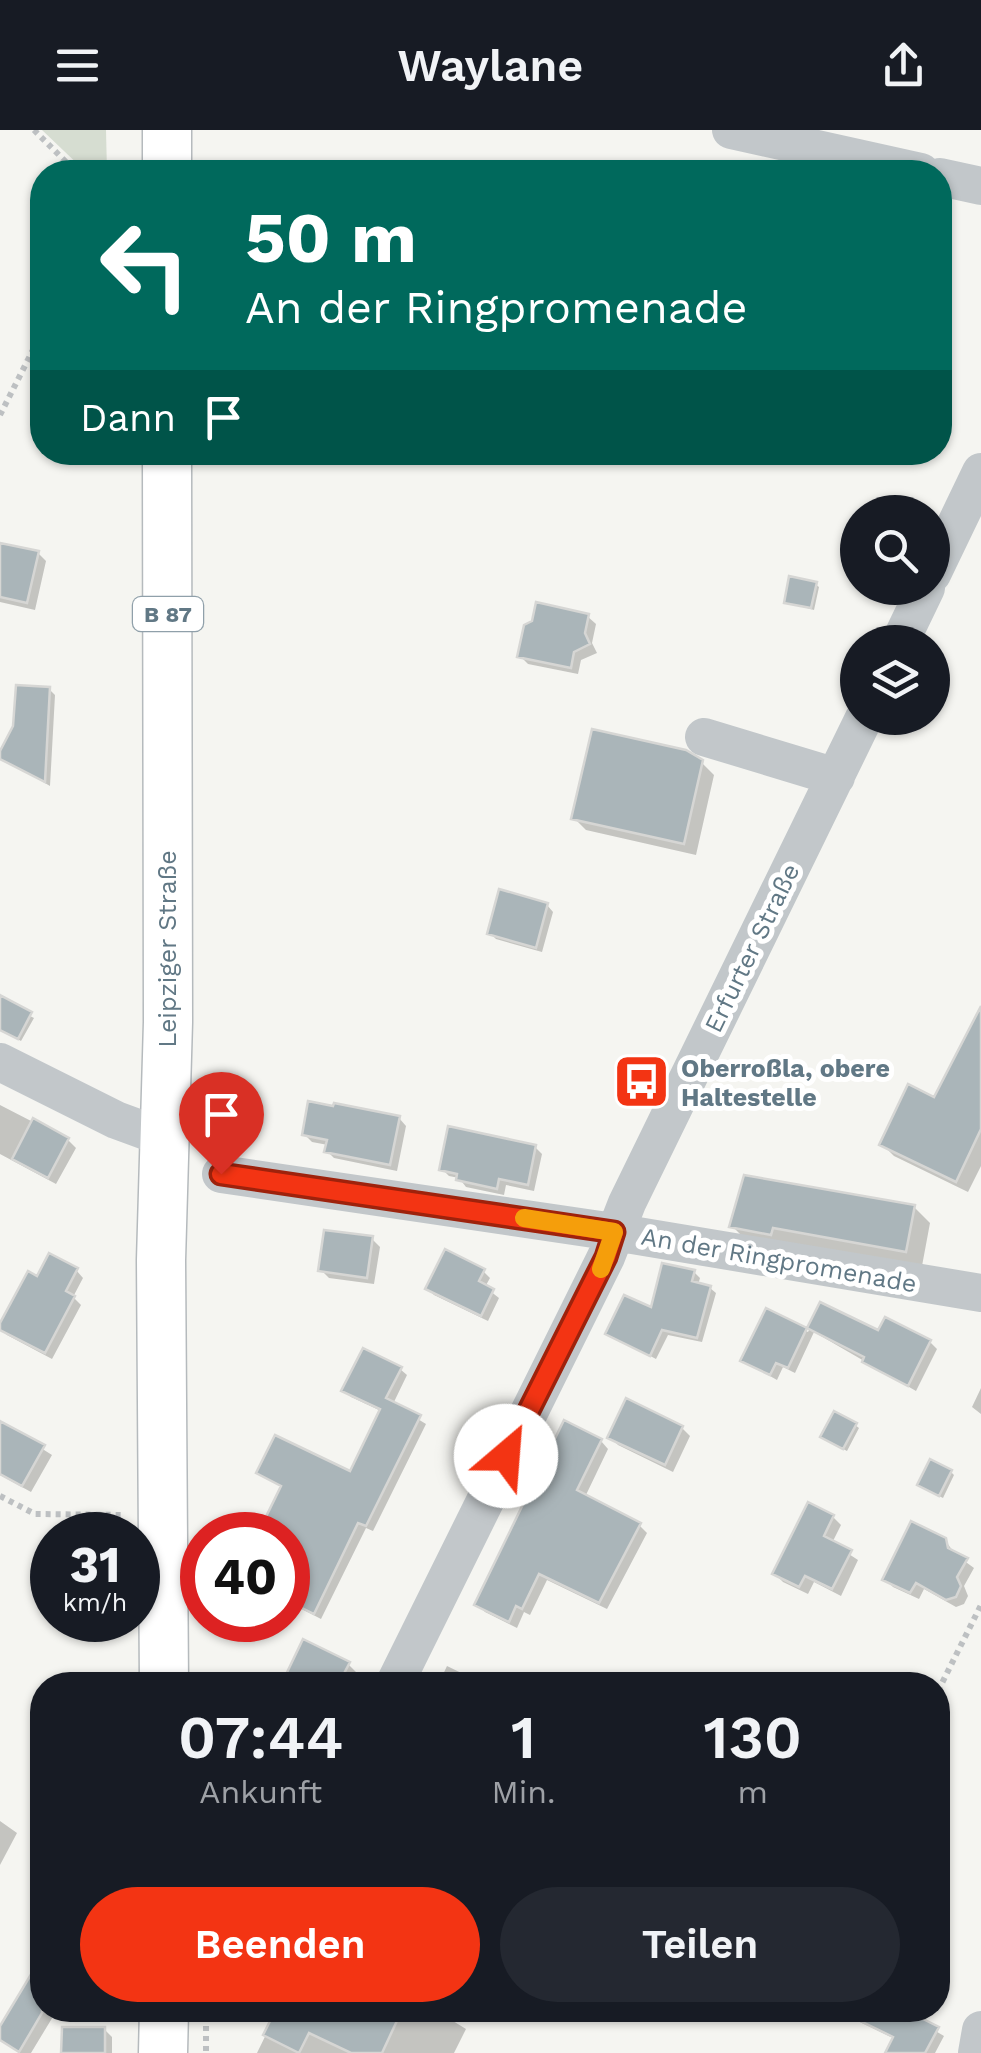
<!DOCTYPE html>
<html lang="de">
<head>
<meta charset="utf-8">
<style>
	:root { --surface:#171b24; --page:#242831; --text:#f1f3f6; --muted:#9ea1a6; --accent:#f33413 }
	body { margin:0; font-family:"Work Sans",sans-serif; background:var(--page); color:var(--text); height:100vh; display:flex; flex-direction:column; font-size:38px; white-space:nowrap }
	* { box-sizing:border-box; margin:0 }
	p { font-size:32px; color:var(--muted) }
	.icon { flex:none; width:55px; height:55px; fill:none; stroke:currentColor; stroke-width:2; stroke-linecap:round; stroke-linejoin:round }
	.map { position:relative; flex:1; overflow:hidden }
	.side { position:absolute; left:30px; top:1542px; width:920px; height:350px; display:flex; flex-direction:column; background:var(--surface); border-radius:40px; box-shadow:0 2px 8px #0004 }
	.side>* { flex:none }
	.guide { position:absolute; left:30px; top:30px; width:922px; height:305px; border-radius:40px; box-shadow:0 2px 8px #0004; background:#00695c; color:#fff; overflow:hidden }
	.controls { position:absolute; left:840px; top:365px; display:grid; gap:20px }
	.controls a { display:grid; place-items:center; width:110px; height:110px; border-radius:50%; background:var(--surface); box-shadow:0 2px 8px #0004; font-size:50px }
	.speed { position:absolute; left:30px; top:1382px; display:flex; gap:20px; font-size:50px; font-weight:700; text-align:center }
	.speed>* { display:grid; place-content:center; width:130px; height:130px; border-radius:50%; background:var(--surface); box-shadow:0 2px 8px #0004; line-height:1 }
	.speed small { font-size:25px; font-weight:400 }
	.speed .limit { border:15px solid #d22; background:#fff; color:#111 }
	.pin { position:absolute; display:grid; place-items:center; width:85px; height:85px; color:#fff; margin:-102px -42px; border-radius:50% 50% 50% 0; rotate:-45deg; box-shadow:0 0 10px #0007 }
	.pin .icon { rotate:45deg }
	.me { position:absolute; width:110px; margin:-55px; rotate:27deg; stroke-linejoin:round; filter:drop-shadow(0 0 8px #0008) }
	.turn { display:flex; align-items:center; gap:35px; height:210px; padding:0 50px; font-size:45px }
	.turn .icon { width:130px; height:130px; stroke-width:2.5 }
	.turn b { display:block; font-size:70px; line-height:85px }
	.then { display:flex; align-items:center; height:95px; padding:0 50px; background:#0003; gap:20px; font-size:38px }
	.eta { display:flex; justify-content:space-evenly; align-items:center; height:170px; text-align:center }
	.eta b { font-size:60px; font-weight:600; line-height:70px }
	.primary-button { display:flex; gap:20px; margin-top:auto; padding:20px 50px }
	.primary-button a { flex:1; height:115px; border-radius:60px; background:var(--accent); color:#fff; font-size:40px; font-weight:600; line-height:115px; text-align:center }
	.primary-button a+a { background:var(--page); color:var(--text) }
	header { display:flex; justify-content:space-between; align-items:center; height:130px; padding:0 50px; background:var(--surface); font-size:45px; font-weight:600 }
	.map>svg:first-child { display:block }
</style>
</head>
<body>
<header><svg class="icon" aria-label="menu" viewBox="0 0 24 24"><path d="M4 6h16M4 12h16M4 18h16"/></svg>Waylane<svg class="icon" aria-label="share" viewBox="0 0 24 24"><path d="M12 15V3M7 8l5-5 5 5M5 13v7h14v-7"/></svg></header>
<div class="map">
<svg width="981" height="1923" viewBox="0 0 981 1923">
	<rect width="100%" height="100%" fill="#f5f5f1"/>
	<path fill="#d6ddd1" d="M 42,0 L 106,0 L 107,42 L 86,42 Z"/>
	<path fill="#0003" d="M 0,415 L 38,423 L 46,431 L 35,480 L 0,472 Z
		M 815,454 L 819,457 L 814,480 L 786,472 Z
		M 587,486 L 596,494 L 592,513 L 597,523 L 581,530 L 578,544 L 528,534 L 520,526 Z
		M 49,559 L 55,565 L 50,656 L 0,627 Z
		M 701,632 L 714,645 L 696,725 L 586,700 L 574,688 Z
		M 547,775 L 553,782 L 542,822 L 496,809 L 490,803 Z
		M 0,871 L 34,888 L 21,911 L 0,899 Z
		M 981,881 L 981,1036 L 968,1062 L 894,1026 L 882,1014 L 935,970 Z
		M 0,975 L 68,1010 L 76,1018 L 56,1054 L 0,1024 Z
		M 399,988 L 406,996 L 397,1041 L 334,1028 L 327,1021 L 328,1015 L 312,1012 L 304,1004 Z
		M 535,1017 L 542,1024 L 534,1061 L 506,1055 L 504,1065 L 466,1057 L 459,1048 L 449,1046 L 442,1039 Z
		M 914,1077 L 930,1093 L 922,1136 L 748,1112 L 732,1096 Z
		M 372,1109 L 380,1117 L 374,1154 L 329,1148 L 321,1140 Z
		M 76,1140 L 83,1148 L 73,1167 L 81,1175 L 52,1229 L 7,1205 L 0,1198 L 38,1149 Z
		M 483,1141 L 490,1148 L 485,1157 L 499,1168 L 488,1191 L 434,1165 L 428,1159 Z
		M 694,1142 L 700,1148 L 698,1155 L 710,1158 L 716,1163 L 702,1212 L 668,1205 L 656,1229 L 608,1204 L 652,1181 Z
		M 821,1175 L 879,1204 L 886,1190 L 930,1212 L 937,1219 L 916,1261 L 814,1202 L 795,1243 L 783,1237 L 777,1250 L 743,1231 L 768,1182 L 808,1202 Z
		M 400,1239 L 407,1245 L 393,1274 L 426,1294 L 373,1401 L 366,1398 L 321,1489 L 288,1472 L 288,1405 L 259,1405 L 283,1358 L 259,1343 L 351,1345 L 381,1281 L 351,1267 L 345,1261 Z
		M 981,1258 L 981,1284 L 972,1277 Z
		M 855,1295 L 859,1298 L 847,1321 L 826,1310 Z
		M 6,1296 L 52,1325 L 31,1362 L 0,1345 L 0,1307 Z
		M 682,1298 L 690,1306 L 673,1342 L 618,1315 L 610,1307 Z
		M 601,1311 L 608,1319 L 585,1367 L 639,1395 L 647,1403 L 607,1479 L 547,1450 L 530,1485 L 524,1482 L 517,1498 L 485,1482 L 477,1474 Z
		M 951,1342 L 954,1345 L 943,1368 L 923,1358 Z
		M 833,1387 L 841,1395 L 832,1413 L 858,1430 L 841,1466 L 814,1452 L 808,1464 L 783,1452 L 775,1444 Z
		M 945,1410 L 955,1424 L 974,1438 L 964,1456 L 968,1466 L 964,1474 L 956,1477 L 924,1459 L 919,1469 L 893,1457 L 885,1449 Z
		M 348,1534 L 360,1546 L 356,1555 L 283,1555 Z
		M 447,1536 L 486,1555 L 438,1555 Z
		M 497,1548 L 511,1555 L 494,1555 Z
		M 0,1691 L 17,1703 L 0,1735 Z
		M 40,1835 L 42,1880 L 57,1880 L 31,1923 L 20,1923 L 0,1909 L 0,1901 Z
		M 278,1880 L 435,1880 L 466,1899 L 454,1923 L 257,1923 Z
		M 835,1880 L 900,1880 L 944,1906 L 935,1923 L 888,1923 L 895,1909 Z
		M 104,1899 L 112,1907 L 112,1923 L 64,1923 Z"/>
	<path fill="#aab5b9" stroke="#d6d6d4" stroke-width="2.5" d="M 0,413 L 39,421 L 27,473 L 0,467 Z
		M 789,446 L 817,452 L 811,478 L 784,473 Z
		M 536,472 L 589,484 L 585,503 L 590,514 L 574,522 L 571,538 L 517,527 L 524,495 L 532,491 Z
		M 16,555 L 50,557 L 45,652 L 0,629 L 0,621 L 13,596 Z
		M 592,599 L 686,620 L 703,630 L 684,714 L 571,689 Z
		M 499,759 L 548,773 L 536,818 L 487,804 Z
		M 0,865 L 32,882 L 18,909 L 0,900 Z
		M 981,876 L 981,999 L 956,1052 L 879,1015 L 908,954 L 934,967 Z
		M 308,971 L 333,976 L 334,973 L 400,986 L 390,1035 L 324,1022 L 327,1010 L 302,1005 Z
		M 33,988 L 69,1008 L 48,1048 L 12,1029 Z
		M 448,996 L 536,1015 L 528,1055 L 499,1049 L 497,1059 L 456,1050 L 457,1044 L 439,1040 Z
		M 744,1045 L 915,1075 L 906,1122 L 773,1098 L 771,1105 L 729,1097 Z
		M 324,1100 L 373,1106 L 367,1148 L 318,1141 Z
		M 445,1119 L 485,1139 L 479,1151 L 494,1159 L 481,1186 L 425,1159 Z
		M 49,1123 L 78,1138 L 66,1161 L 75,1166 L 45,1223 L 0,1200 L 0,1193 L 28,1141 L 37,1146 Z
		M 662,1133 L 695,1140 L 692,1151 L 711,1156 L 697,1208 L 662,1200 L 650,1226 L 605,1204 L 624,1165 L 651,1177 Z
		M 820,1172 L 878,1200 L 885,1187 L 931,1210 L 908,1256 L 862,1232 L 864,1227 L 807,1198 Z
		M 766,1178 L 807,1198 L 788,1238 L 776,1233 L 770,1245 L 740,1231 Z
		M 363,1218 L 402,1237 L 386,1268 L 421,1285 L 366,1396 L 358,1393 L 314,1484 L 288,1471 L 288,1405 L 257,1405 L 281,1356 L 256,1343 L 275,1305 L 350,1341 L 380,1279 L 341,1261 Z
		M 626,1268 L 683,1296 L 665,1335 L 607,1308 Z
		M 834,1281 L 857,1293 L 843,1319 L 820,1307 Z
		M 564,1290 L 602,1309 L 577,1360 L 641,1393 L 599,1473 L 539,1444 L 522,1479 L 516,1476 L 509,1492 L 474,1475 Z
		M 0,1291 L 45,1315 L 22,1356 L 0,1344 Z
		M 930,1329 L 952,1340 L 939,1366 L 917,1355 Z
		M 808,1372 L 834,1385 L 824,1406 L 852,1420 L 832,1459 L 805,1446 L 799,1457 L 772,1444 Z
		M 911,1391 L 946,1408 L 948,1418 L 968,1428 L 957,1447 L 961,1456 L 956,1467 L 946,1470 L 916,1453 L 910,1463 L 882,1450 Z
		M 303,1509 L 350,1532 L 338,1555 L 281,1555 Z
		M 42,1826 L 42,1883 L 19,1922 L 0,1910 L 0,1896 Z
		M 262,1880 L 402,1880 L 382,1923 L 351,1923 L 309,1903 L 299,1923 L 263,1905 L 273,1885 Z
		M 838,1880 L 905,1880 L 939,1897 L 925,1923 L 885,1923 L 893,1907 Z
		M 62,1897 L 105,1897 L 105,1923 L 61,1923 Z"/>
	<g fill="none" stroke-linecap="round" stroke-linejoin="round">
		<defs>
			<path id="major" d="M 167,42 L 167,0
				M 164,1555 L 161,1130 L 168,892 L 167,322
				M 163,1923 L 164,1880"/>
		</defs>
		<use href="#major" stroke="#b5babd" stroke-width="51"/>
		<path stroke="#bdc0c2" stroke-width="6" stroke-dasharray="5 5" stroke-linecap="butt" d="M 34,0 L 66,32 L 71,42
			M 0,285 L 42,202
			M 0,1366 L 35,1384 L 124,1385
			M 938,1561 L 981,1475
			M 206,1886 L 206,1923"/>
		<path stroke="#c2c7ca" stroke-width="38" d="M 731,0 L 921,42
			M 940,47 L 981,56
			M 932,444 L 981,342
			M 900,512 L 926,458
			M 704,607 L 836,647
			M 0,932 L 116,990 L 165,1008
			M 221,1044 L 614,1102 L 981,1163
			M 394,1555 L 606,1127 L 627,1073 L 864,588
			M 977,1923 L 981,1900"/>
		<use href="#major" stroke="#fff" stroke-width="48"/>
	</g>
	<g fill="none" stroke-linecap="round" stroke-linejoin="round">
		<defs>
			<path id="route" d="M 221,1044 L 614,1102 L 606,1127 L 506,1326"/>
		</defs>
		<use href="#route" stroke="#9e220c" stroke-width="25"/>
		<use href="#route" stroke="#f33413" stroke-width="18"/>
		<path stroke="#f59e0b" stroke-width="18" d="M 524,1088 L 614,1102 L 601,1139"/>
	</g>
	<defs>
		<symbol id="bus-square" viewBox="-11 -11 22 22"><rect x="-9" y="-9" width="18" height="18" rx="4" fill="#f33413" stroke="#fff"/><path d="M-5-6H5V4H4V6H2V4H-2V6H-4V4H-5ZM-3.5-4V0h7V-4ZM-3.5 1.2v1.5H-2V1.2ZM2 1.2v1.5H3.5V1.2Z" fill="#fff"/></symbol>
	</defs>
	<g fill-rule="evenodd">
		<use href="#bus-square" x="610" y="920" width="63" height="63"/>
	</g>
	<g text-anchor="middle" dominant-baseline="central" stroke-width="10" stroke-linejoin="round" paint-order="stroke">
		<rect fill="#fff" stroke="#90a0aa" stroke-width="2.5" x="133" y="467" width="70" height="34" rx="8"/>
		<g font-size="22" font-weight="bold" fill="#617885">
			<text x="168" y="484">B 87</text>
		</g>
		<g font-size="25" fill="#617885" stroke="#fff">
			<text transform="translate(752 818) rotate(-64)">Erfurter Straße</text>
			<text transform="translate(167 819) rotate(-90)">Leipziger Straße</text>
			<text transform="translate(779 1130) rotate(10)">An der Ringpromenade</text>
		</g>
		<g font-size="25" font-weight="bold" fill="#617885" stroke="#fff" text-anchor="start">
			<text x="681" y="938">Oberroßla, obere<tspan x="681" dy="29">Haltestelle</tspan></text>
		</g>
	</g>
</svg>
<div class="controls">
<a><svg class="icon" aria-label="search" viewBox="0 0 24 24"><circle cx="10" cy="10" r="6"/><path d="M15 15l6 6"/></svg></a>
<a><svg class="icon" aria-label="layers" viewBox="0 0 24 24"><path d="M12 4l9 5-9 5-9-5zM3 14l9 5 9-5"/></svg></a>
</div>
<div class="speed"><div>31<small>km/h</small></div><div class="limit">40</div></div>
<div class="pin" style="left:221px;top:1044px;background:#d93025"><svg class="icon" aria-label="arrive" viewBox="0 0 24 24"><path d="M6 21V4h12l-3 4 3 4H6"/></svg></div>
<svg class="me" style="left:506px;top:1326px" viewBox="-20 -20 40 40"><circle r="19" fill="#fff"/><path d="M0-13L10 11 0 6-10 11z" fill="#f33413"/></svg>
<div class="guide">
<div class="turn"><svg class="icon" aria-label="left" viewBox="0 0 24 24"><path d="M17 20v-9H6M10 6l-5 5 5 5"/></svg><div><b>50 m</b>An der Ringpromenade</div></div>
<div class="then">Dann<svg class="icon" aria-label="arrive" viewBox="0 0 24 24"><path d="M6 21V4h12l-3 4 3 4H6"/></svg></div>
</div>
<section class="side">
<div class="eta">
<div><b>07:44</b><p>Ankunft</p></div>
<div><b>1</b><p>Min.</p></div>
<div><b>130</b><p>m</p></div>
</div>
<div class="primary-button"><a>Beenden</a><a>Teilen</a></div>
</section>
</div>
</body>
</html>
